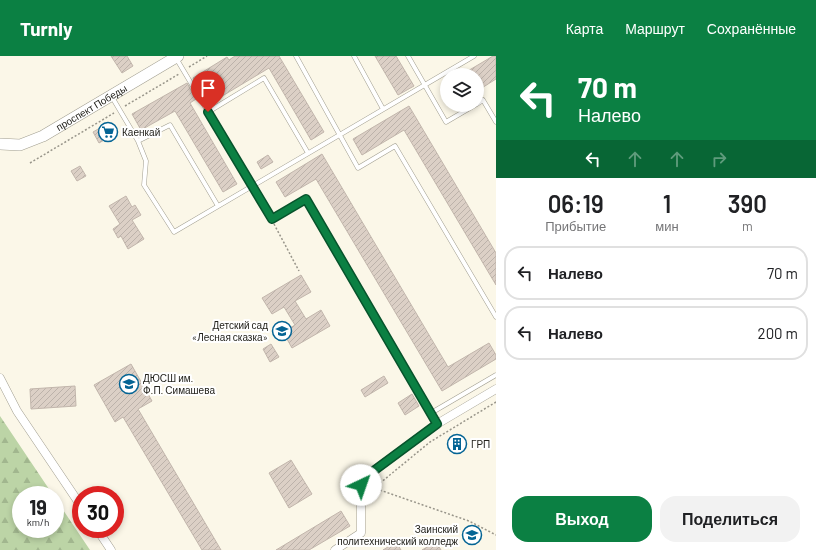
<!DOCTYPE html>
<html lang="ru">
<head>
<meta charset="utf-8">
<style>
	:root { --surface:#fff; --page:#f2f2f2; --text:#202124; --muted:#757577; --line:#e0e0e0; --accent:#0b8043 }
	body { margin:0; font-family:Barlow,sans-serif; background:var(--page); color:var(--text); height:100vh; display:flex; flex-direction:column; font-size:15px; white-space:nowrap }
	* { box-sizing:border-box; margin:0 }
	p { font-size:13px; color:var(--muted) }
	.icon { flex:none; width:22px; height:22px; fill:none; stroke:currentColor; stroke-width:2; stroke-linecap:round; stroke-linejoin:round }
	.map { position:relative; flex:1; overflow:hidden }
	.sheet { display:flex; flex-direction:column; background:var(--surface); width:320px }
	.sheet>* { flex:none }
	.hud { background:#0b8043; color:#fff; overflow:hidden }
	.buttons { position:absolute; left:440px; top:12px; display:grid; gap:8px }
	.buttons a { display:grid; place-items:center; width:44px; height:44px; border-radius:50%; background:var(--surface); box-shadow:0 2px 6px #0003; font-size:20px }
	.speed { position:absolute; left:12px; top:430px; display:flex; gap:8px; font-size:20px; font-weight:700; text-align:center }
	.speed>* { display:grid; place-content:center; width:52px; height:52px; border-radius:50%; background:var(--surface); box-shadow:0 2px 6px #0003; line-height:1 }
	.speed small { font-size:10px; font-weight:400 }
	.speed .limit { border:6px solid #d22; background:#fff; color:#111 }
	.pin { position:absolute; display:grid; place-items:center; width:34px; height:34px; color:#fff; margin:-41px -17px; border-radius:50% 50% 50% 0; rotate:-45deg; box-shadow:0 0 4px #0007 }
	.pin .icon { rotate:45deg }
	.me { position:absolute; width:44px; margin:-22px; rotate:42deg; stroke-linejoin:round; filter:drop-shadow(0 0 3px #0008) }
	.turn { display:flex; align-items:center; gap:14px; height:84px; padding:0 16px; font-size:18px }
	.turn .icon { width:52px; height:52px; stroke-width:2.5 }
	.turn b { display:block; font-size:28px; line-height:34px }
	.lanes { display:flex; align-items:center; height:38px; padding:0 16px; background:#0003; justify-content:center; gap:20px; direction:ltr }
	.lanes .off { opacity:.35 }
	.eta { display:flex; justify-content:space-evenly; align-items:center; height:68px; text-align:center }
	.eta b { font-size:24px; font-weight:600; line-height:28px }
	.button { display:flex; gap:8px; margin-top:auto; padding:8px 16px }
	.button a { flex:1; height:46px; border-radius:16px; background:var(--accent); color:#fff; font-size:16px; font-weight:600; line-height:46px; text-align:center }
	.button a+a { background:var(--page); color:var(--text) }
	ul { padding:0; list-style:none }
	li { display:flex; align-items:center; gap:12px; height:54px; margin:0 8px 6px; padding:0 8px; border:2px solid var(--line); border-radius:16px }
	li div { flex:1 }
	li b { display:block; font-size:15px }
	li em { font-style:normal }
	header { display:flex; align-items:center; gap:24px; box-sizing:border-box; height:56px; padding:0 20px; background:var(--accent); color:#fff }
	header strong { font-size:19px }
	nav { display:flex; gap:22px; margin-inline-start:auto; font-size:14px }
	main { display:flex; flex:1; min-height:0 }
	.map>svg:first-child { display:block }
</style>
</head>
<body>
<header>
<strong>Turnly</strong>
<nav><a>Карта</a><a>Маршрут</a><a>Сохранённые</a></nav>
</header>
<main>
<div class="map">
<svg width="496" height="494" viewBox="0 0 496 494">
	<defs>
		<pattern id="forest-firs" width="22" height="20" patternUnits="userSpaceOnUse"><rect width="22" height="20" fill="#bcd4a6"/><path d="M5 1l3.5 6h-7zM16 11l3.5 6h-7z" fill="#a1b68e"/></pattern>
		<pattern id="building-hatch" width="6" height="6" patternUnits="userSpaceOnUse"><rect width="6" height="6" fill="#dcd0c6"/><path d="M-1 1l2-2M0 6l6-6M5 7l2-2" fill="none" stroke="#bcb2aa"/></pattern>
	</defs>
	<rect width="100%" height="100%" fill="#fbf7e8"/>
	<path fill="url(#forest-firs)" d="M 0,360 L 53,439 L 21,439 L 21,473 L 55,473 L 55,442 L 90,494 L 0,494 Z"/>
	<path fill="url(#building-hatch)" stroke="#c2b6ac" d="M 111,0 L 127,0 L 133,10 L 122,17 Z
		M 235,0 L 279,0 L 324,76 L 311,84 L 269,12 L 214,45 L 210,39 L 205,42 L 193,22 L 227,1 L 229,4 Z
		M 375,0 L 396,0 L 414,30 L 398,39 Z
		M 493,0 L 496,0 L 496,23 L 477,35 L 477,19 L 461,19 Z
		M 187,27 L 196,43 L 190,47 L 237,128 L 223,136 L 175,55 L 141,74 L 132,58 Z
		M 409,50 L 496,197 L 496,229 L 404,74 L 362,99 L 353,83 Z
		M 107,68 L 113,79 L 99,87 L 93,76 Z
		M 322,98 L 448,311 L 489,287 L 496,299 L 496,303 L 442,335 L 316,123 L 285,141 L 276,126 Z
		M 268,99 L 273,106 L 261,113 L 257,106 Z
		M 80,110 L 86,120 L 77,125 L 71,115 Z
		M 126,140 L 132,151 L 135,149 L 141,159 L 132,164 L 144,183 L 128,193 L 121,180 L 118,182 L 113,173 L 120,168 L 109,150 Z
		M 301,219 L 311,236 L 295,245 L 306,263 L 321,254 L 330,270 L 292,292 L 283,276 L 295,269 L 284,251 L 272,258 L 262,242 Z
		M 271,288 L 279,301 L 270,306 L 263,293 Z
		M 131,308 L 152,345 L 138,353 L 221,494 L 202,494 L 123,361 L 115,366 L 94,329 Z
		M 384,320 L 388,327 L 365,341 L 361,334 Z
		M 75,330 L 76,350 L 31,353 L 30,333 Z
		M 412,338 L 419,350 L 405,359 L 398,347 Z
		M 458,381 L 463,390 L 455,395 L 450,386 Z
		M 291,404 L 312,438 L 289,452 L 269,417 Z
		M 341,455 L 350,470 L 309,494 L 276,494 Z
		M 396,486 L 401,494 L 383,494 Z
		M 436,486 L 441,494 L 422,494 Z"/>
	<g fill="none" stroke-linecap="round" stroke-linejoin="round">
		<defs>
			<path id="lane" d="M 296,0 L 358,112 L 395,90 L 496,261
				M 354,0 L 383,53
				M 408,0 L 446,66 L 475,49
				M 176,2 L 272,163 L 306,143 L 437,368
				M 112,41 L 138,85 L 146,105 L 144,129 L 174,176 L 474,0
				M 477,48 L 483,44 L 496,66
				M 208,56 L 264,22 L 308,97
				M 138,85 L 170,69 L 218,150
				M 431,357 L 496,319"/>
			<path id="street" d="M 0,322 L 17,355 L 81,450
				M 97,473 L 111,494
				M 335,494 L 361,477 L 361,429 L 364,422 L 437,368 L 496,333"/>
			<g id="secondary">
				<path id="s1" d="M 0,88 L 20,89 L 43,80 L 178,0"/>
			</g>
		</defs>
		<use href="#lane" stroke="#a19e90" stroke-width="5"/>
		<use href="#street" stroke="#a19e90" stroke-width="9"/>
		<use href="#secondary" stroke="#a19e90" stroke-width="12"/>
		<path stroke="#98958a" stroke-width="1.5" stroke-dasharray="2 2" stroke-linecap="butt" d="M 189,11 L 207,0
			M 125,50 L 179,18
			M 30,107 L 114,57
			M 274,168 L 299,215
			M 496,346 L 430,386 L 374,432 L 469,465 L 496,479"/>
		<use href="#lane" stroke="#fff" stroke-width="4"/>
		<use href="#street" stroke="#fff" stroke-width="8"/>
		<use href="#secondary" stroke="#fff" stroke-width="11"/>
	</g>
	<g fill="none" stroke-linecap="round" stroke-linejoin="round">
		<defs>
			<path id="route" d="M 208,56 L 272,163 L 306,143 L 437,368 L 364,422 L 361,429"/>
		</defs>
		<use href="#route" stroke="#07532c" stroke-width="10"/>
		<use href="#route" stroke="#0b8043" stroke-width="7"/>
	</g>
	<defs>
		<symbol id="supermarket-ring" viewBox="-11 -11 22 22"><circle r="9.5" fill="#fff" stroke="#046494" stroke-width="1.5"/><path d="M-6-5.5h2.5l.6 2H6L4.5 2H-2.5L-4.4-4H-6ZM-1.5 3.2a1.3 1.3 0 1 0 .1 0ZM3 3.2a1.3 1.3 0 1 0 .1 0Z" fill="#046494"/></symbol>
		<symbol id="school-ring" viewBox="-11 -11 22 22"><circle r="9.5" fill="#fff" stroke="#046494" stroke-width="1.5"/><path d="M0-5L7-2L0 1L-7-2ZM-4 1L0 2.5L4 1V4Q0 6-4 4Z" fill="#046494"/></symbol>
		<symbol id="building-ring" viewBox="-11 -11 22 22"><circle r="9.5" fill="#fff" stroke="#046494" stroke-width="1.5"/><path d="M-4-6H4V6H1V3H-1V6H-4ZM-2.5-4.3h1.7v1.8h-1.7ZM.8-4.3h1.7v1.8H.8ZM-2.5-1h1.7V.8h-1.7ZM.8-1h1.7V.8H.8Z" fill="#046494"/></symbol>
		<symbol id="university-ring" viewBox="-11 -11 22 22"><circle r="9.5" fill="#fff" stroke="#046494" stroke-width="1.5"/><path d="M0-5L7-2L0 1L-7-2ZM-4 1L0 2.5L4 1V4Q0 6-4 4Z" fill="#046494"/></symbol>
	</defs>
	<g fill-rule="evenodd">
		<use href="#supermarket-ring" x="97" y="65" width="22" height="22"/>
		<use href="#school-ring" x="271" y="264" width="22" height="22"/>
		<use href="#school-ring" x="118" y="317" width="22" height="22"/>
		<use href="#building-ring" x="446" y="377" width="22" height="22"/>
		<use href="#university-ring" x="461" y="468" width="22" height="22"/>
	</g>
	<g text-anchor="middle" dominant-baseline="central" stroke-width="4" stroke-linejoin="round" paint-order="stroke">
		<g font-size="10" fill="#23221c" stroke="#fff">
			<text stroke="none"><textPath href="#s1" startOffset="101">проспект Победы</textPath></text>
		</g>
		<g font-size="10" fill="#23221c" stroke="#fff" text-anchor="start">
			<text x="122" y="76">Каенкай</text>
			<text x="268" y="269" text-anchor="end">Детский сад<tspan x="268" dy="12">«Лесная сказка»</tspan></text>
			<text x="143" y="322">ДЮСШ им.<tspan x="143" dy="12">Ф.П. Симашева</tspan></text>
			<text x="471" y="388">ГРП</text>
			<text x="458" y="473" text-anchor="end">Заинский<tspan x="458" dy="12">политехнический колледж</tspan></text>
		</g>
	</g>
</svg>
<div class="buttons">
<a><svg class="icon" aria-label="layers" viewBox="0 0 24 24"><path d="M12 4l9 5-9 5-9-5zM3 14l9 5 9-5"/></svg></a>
</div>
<div class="speed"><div>19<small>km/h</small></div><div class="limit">30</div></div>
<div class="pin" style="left:208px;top:56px;background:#d93025"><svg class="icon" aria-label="arrive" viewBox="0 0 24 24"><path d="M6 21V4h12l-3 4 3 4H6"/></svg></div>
<svg class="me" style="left:361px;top:429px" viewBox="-20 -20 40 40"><circle r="19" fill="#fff"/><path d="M0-13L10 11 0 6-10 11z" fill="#0b8043"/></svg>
</div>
<section class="sheet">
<div class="hud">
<div class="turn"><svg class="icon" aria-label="left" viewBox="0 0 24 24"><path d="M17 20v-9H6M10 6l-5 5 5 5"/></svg><div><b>70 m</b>Налево</div></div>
<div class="lanes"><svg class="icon" aria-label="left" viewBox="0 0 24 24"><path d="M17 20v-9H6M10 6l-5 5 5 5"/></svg><svg class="icon off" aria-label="ahead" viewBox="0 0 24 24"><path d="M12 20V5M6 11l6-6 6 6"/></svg><svg class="icon off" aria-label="ahead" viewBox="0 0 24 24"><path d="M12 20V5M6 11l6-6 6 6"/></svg><svg class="icon off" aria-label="right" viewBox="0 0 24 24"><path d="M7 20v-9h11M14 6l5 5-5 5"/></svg></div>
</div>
<div class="eta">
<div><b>06:19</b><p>Прибытие</p></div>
<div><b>1</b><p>мин</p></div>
<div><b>390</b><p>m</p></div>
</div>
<ul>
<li><svg class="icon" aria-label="left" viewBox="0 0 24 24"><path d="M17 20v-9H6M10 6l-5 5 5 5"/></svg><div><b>Налево</b></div><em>70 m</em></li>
<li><svg class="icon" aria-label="left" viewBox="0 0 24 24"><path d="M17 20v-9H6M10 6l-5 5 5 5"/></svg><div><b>Налево</b></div><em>200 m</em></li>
</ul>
<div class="button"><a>Выход</a><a>Поделиться</a></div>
</section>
</main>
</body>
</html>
